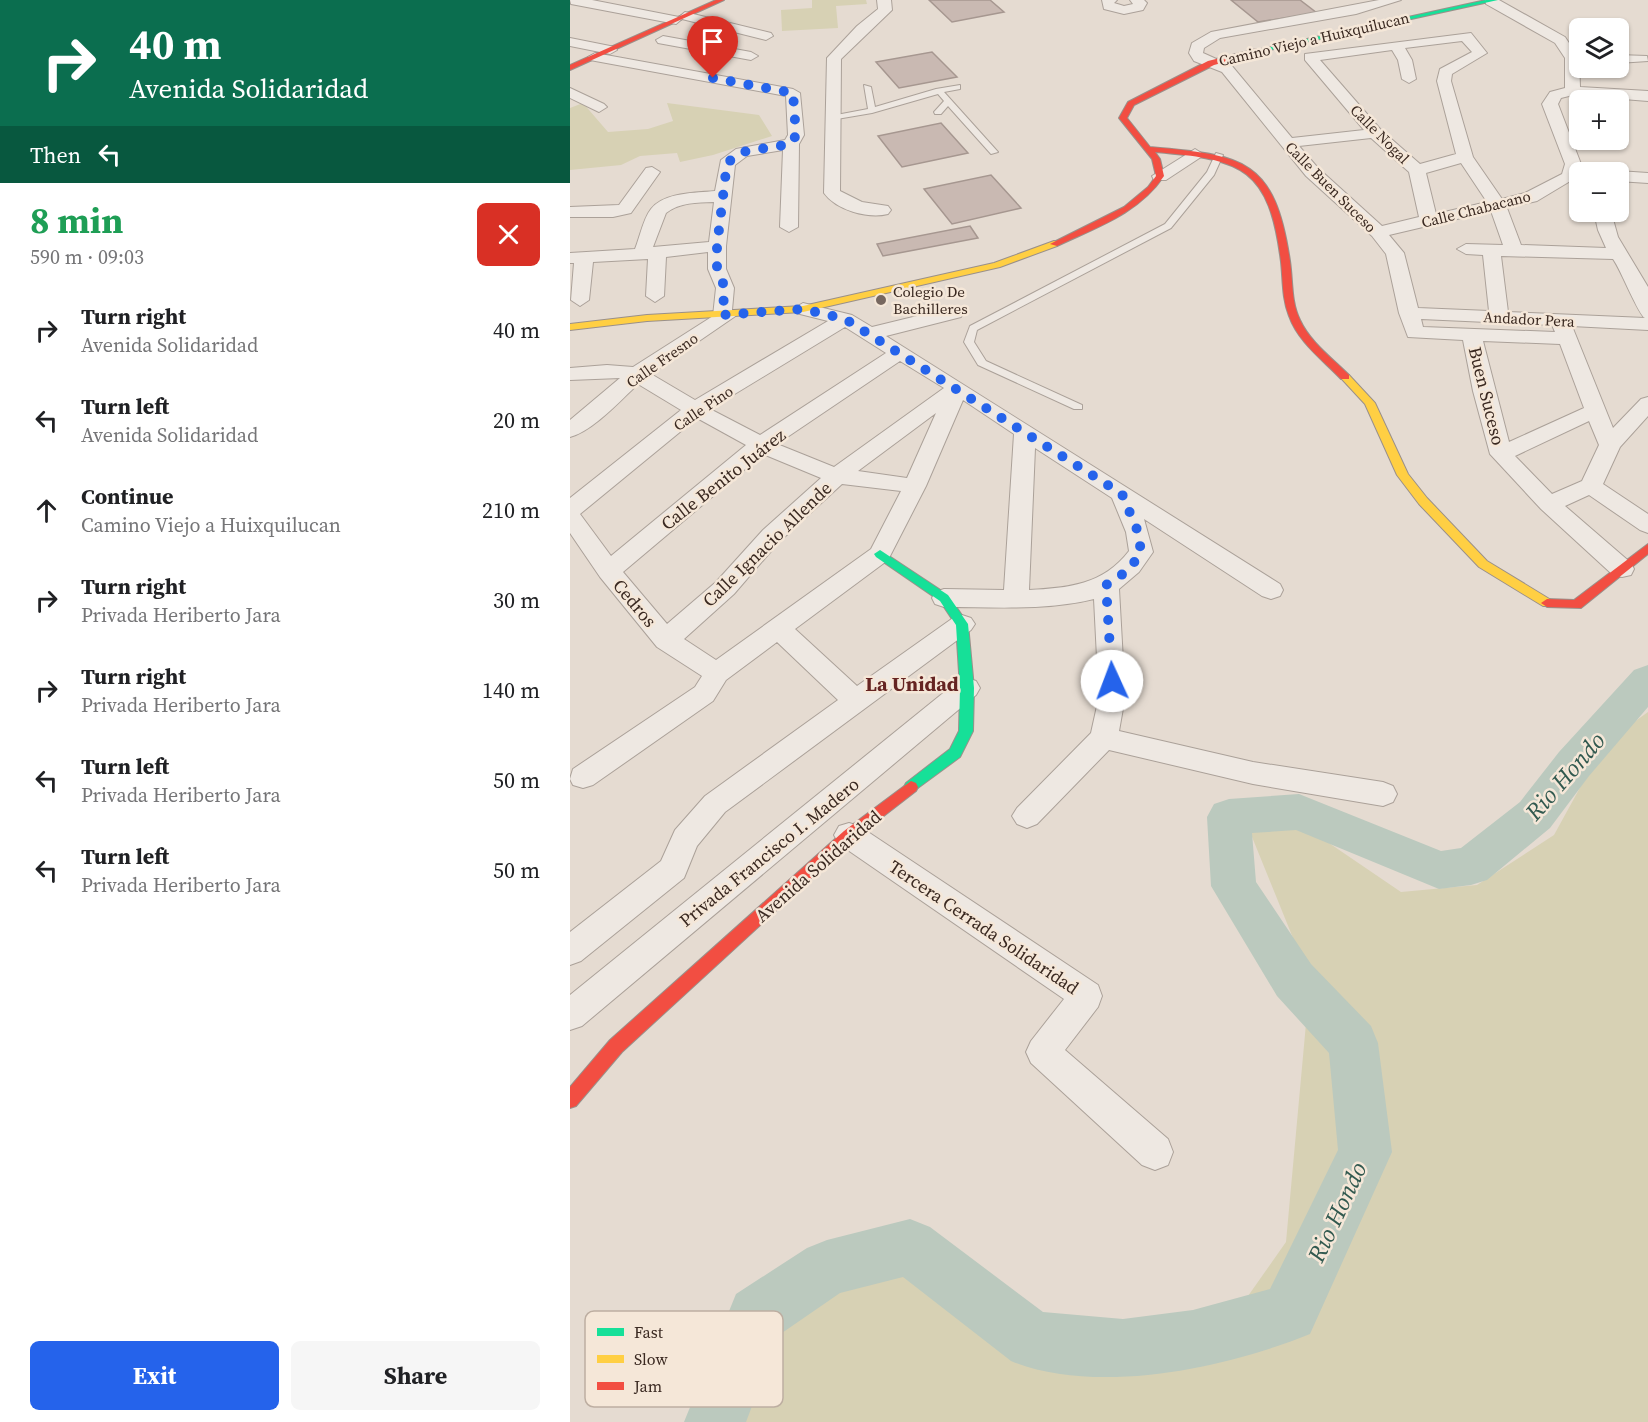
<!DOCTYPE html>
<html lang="en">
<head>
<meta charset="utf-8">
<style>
	:root { --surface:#fff; --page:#f6f6f6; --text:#202124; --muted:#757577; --accent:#2563eb }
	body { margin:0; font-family:"Source Serif 4",serif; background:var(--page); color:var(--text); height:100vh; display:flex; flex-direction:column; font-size:22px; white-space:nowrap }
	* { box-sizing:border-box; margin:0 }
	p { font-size:20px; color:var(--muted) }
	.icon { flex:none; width:33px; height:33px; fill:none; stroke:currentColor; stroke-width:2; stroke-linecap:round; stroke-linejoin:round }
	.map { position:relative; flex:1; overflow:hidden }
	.sheet { display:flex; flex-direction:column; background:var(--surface); width:570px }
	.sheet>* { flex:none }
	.top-card { background:#0b6e4f; color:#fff; overflow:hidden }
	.controls { position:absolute; left:999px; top:18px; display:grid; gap:12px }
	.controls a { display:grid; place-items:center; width:60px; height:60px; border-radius:9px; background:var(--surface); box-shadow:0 2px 4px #0004; font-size:30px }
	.pin { position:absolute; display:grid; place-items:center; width:51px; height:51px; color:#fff; margin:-62px -26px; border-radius:50% 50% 50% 0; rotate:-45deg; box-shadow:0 0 6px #0007 }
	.pin .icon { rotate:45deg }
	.me { position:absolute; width:66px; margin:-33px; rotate:358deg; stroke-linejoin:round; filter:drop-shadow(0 0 4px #0008) }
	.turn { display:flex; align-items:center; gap:21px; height:126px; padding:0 30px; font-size:27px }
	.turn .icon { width:78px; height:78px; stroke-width:2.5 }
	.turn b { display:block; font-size:42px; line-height:51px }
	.then { display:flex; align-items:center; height:57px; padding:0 30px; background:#0003; gap:12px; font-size:22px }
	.round { display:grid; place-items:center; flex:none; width:63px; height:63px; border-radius:9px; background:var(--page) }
	.overview { display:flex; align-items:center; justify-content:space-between; height:102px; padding:0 30px }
	h1 { font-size:36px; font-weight:700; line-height:45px; color:#1e9e55 }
	.cta { display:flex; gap:12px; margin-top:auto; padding:12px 30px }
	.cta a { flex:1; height:69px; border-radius:9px; background:var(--accent); color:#fff; font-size:24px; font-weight:700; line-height:69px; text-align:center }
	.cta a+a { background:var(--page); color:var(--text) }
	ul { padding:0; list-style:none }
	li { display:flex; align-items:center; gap:18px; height:90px; padding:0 30px }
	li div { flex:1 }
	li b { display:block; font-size:22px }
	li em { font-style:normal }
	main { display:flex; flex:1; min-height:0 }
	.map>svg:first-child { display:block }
</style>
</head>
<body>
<main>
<section class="sheet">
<div class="top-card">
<div class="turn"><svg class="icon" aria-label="right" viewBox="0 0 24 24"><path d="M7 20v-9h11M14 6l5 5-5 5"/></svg><div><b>40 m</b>Avenida Solidaridad</div></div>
<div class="then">Then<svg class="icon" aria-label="left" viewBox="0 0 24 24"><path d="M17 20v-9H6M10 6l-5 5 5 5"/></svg></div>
</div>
<div class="overview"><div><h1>8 min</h1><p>590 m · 09:03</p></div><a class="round" style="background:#d93025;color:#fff"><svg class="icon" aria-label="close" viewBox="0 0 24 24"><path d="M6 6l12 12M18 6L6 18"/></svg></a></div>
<ul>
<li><svg class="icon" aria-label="right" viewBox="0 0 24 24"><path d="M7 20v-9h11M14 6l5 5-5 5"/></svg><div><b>Turn right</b><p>Avenida Solidaridad</p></div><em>40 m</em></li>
<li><svg class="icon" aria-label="left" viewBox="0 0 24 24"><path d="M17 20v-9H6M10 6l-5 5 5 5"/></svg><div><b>Turn left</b><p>Avenida Solidaridad</p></div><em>20 m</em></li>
<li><svg class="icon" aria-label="ahead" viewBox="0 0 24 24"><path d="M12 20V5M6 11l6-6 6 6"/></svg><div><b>Continue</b><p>Camino Viejo a Huixquilucan</p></div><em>210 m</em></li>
<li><svg class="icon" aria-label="right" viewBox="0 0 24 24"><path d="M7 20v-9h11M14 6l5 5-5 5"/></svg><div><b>Turn right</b><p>Privada Heriberto Jara</p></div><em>30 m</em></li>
<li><svg class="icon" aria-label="right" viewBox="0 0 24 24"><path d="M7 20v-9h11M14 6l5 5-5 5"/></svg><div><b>Turn right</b><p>Privada Heriberto Jara</p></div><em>140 m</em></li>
<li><svg class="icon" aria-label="left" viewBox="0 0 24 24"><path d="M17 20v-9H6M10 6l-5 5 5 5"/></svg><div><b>Turn left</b><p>Privada Heriberto Jara</p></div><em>50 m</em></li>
<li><svg class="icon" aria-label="left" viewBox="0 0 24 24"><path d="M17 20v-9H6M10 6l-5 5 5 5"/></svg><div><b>Turn left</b><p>Privada Heriberto Jara</p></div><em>50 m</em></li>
</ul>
<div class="cta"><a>Exit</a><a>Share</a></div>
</section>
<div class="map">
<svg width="1078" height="1422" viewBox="0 0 1078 1422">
	<rect width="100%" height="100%" fill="#e5dbd1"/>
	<path fill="#d7d1b4" d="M 242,0 L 296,0 L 297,4 L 266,6 L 268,28 L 212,31 L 211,10 L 242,8 Z
		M 13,103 L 38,132 L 78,129 L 103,121 L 97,103 L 189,115 L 202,136 L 143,155 L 110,162 L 107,153 L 70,156 L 51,165 L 0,170 L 0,108 Z
		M 1078,712 L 1078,1422 L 166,1422 L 201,1329 L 262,1287 L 335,1268 L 455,1361 L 554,1371 L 633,1360 L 716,1242 L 740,980 L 678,827 L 731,824 L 831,892 L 907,885 L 984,835 L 1012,784 L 1046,735 Z"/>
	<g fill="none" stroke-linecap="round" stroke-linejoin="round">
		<path fill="#bbc9be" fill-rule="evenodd" d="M 1078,665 L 1078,707 L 1019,776 L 980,828 L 917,880 L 901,885 L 869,889 L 726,830 L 682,833 L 686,882 L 741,964 L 801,1026 L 808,1043 L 822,1152 L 740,1334 C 657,1368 526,1396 441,1361 L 333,1277 L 270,1293 L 209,1335 L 176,1422 L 114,1422 L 166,1294 L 237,1248 L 257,1240 L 340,1219 L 360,1227 L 473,1312 L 553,1319 L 623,1310 L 700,1289 L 768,1150 L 759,1053 L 707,996 L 641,886 L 637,817 L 644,804 L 659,799 L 729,794 L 871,851 L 891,848 L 950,802 L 989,752 L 1064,670 Z"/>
	</g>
	<path fill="#c9b9b2" stroke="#a69790" stroke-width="1.5" d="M 359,0 L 420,0 L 434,12 L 382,22 Z
		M 661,0 L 730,0 L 747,13 L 688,22 Z
		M 362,52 L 387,77 L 329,88 L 306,62 Z
		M 371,123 L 398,153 L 332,167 L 308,136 Z
		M 421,175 L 451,208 L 382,224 L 354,189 Z
		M 400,226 L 408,238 L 313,256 L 307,244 Z"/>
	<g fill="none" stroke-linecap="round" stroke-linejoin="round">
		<defs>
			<path id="lane" d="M 294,85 L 301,87 L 305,107 L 366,89 L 390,85 L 390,89 L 374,92 L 428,152 L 421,154 L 378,106 L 371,114 L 365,114 L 364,112 L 374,101 L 368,94 L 302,113 L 261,120 L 261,116 L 298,109 Z
				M 646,153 L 653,155 L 644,175 L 601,228 L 407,330 L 404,342 L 416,361 L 512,405 L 512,409 L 504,409 L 408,365 L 394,342 L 400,326 L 595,224 L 637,172 Z"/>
			<path id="street" d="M 0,0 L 22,0 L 109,17 L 115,12 L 201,33 L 203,36 L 196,40 L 112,19 L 106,24 L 1,4 Z
				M 307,0 L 321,0 L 322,10 L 271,59 L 270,191 L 292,202 L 318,206 L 321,210 L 318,214 C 298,219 266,210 254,193 L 257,58 L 287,26 L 308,9 Z
				M 532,0 L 547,0 L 544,3 L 554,6 L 563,4 L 560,0 L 574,0 L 577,3 L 573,10 L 554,14 L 534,9 Z
				M 809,0 L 831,0 L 786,14 L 650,38 L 634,48 L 633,53 L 662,66 L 722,138 L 794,130 L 735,60 L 735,54 L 901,33 L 917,53 L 882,74 L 881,81 L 903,157 L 932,199 L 955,193 L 992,174 L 995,164 L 972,104 L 980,92 L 995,88 L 995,58 L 985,43 L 916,4 L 915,0 L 929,0 L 995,37 L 1009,58 L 1010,87 L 1078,91 L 1078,101 L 1003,95 L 991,98 L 988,104 L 1011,164 L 1007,177 L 967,201 L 937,208 L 951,245 L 1036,248 L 1028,230 L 1024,212 L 1041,212 L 1048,237 L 1078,287 L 1078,330 L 1002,326 L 1043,428 L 1071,399 L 1078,397 L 1078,416 L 1050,447 L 1033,484 L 1078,514 L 1078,533 L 1070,530 L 1019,495 L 995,506 L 1061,563 L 1064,569 L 1061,575 L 1052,577 L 1043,575 L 971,509 L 920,454 L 903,391 L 893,340 L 838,337 L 829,313 L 816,254 L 802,236 L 736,176 L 652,72 L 624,61 L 619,53 L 622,43 L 641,32 ZM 892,41 L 902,52 L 870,69 L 867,81 L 886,154 L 850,164 L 811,130 L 750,60 L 822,50 L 828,60 L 832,79 L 839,83 L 846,79 L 842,60 L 835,48 ZM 801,138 L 839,172 L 849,217 L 812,226 L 748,168 L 729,146 ZM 891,163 L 917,202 L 866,214 L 856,173 ZM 921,211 L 933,245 L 896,244 L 887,249 L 896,254 L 913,255 L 919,311 L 848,308 L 834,253 L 819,235 ZM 931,256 L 1043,259 C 1051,270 1069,316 1075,318 L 938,312 ZM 851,319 L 982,325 L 985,332 L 853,327 ZM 913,341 L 990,344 L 1014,408 L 939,442 ZM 1019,421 L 1029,445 L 1012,481 L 982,494 L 945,456 Z
				M 93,36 L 181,52 L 188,56 L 181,60 L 88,43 L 86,40 Z
				M 0,38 L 45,47 L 47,50 L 40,54 L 0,46 Z
				M 25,53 L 223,89 L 230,93 L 234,135 L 229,144 L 228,227 L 219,232 L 210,227 L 213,150 L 177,156 L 165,165 L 156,246 L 156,269 L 164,288 L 162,310 L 167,315 L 81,374 L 125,400 L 258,321 L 226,313 L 223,309 L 233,303 L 282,315 L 302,327 L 384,307 L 391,309 L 394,313 L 391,317 L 316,336 L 710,584 L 713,590 L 710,596 L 701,599 L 692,596 L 574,519 L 583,552 L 569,572 L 549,589 L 555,697 L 549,731 L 683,762 L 813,782 L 823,786 L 827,794 L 823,802 L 813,806 L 683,784 L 539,750 L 467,824 L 457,828 L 447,824 L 442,816 L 447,808 L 521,733 L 529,697 L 524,599 C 475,611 424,607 374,607 L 365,604 L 362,598 L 365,592 L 374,589 L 434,590 L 444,434 L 393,400 L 356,486 L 318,560 L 225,629 L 287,686 L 383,618 L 392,615 L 401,618 L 405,624 L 401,630 L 155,812 L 127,846 L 114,878 L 11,961 L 0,965 L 0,932 L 91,861 L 105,830 L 135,796 L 268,700 L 207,642 L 156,680 L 143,701 L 23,785 L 13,788 L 3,785 L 0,779 L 3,769 L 125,687 L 132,676 L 87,647 L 30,577 L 0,533 L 0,498 L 111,410 L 68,384 C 51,400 23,431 0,437 L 0,420 L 50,378 L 0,380 L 0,368 L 37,365 L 63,367 L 143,316 L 146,288 L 138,269 L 138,252 L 96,257 L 94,296 L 85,302 L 76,296 L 78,259 L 23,262 L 19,300 L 10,306 L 1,300 L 4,263 L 0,263 L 0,253 L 65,249 C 70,237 73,219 81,209 C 94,192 126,193 145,191 L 151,160 L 166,149 L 215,140 L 218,135 L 216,96 L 20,60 L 18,57 ZM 144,202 L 139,242 L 83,247 L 96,213 C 110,202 127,203 144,202 ZM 275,327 L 316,353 L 190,435 L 140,409 ZM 330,361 L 374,388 L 264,467 L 207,444 ZM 366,413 L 337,478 L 288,471 ZM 127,418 L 176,445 L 41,556 L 10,514 ZM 465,448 L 542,498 L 556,532 L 559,551 C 533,585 498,588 459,590 ZM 193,454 L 251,478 L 193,530 L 146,582 L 97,624 L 53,572 ZM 272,484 L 331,491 L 301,549 L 146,660 L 114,639 L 164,594 L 209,542 Z
				M 1048,55 L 1077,56 L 1078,61 L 1048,63 Z
				M 0,88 L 34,104 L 37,107 L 29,112 L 0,98 Z
				M 625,149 L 633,154 L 631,157 L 596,180 L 584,180 L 582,176 Z
				M 82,167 L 90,172 L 61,213 L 43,217 L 0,217 L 0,207 L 49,205 L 76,168 Z
				M 1048,171 L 1078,173 L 1078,183 L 1048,181 L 1048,172 L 1042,172 Z
				M 397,678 L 406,681 L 410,688 L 406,695 L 12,1026 L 0,1030 L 0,995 L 388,681 Z
				M 279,823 L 289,826 L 528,985 L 532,996 L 528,1007 L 495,1050 L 598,1139 L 603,1152 L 598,1165 L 585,1170 L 572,1165 L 461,1063 L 456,1052 L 461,1041 L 494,999 L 269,844 L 264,835 L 269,826 Z"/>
			<path id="fast" d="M 916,0 L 928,0 L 686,53 L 682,51 Z
				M 310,550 L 378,595 L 398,624 L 404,688 L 403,731 L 390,757 L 341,793 L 336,791 L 334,787 L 336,783 L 380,749 L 389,731 L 390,688 L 386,625 L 370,601 L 306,557 L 304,554 Z"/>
			<path id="slow" d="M 484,241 L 487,242 L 487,246 L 430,267 L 233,312 L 77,321 L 0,330 L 0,324 L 77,315 L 233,306 L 424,263 Z
				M 775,374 L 779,375 L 805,403 L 838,474 L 857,498 L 917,561 L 981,600 L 983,603 L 981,606 L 973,606 L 909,567 L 849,504 L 827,475 L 795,404 L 770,377 Z"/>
			<path id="jam" d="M 146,0 L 154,0 L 0,70 L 0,65 Z
				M 686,49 L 690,51 L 689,53 L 644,65 L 564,105 L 557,118 L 580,147 C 674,155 705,159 720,261 C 723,281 721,302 730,320 C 740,342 762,358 779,375 L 779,379 L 771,379 C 753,360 728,342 719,316 C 712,299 713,280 711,262 C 699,167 673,160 585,152 L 590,159 L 594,176 C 568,214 527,227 487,246 L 480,244 L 554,207 L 578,187 L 586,176 L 582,159 L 549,118 L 558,102 L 638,61 Z
				M 1078,544 L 1078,554 L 1011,608 L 977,607 L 971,603 L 977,599 L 1004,600 Z
				M 341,781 L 346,783 L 348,787 L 346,791 L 284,839 L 52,1052 L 6,1106 L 0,1108 L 0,1087 L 40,1040 L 274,831 Z"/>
		</defs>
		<use href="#lane" stroke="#aba199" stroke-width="2"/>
		<use href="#street" stroke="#aba199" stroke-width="2"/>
		<use href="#fast" stroke="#9a908a" stroke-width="2"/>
		<use href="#slow" stroke="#9a908a" stroke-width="2"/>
		<use href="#jam" stroke="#9a908a" stroke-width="2"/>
		<use href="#lane" fill="#eee8e2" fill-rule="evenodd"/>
		<use href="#street" fill="#eee8e2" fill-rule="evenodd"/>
		<use href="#fast" fill="#16e098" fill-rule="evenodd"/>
		<use href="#slow" fill="#ffcf43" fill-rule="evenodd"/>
		<use href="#jam" fill="#f24e42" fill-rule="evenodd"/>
	</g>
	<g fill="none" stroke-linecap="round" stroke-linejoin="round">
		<path stroke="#2563eb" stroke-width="10" stroke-dasharray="0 18" d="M 143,78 L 223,93 L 226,135 L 221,144 L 172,152 L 157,163 L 147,246 L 147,269 L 155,288 L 152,315 L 233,309 L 275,319 L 552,494 L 568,532 L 571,552 L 559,570 L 536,585 L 542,681"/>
	</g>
	<circle fill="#76675f" stroke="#f5e7d8" stroke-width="2" cx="311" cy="300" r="6"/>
	<g text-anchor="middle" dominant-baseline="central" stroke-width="5" stroke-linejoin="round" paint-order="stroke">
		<g font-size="15" fill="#3a2921" stroke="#f5e7d8">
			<text transform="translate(744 39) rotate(-13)">Camino Viejo a Huixquilucan</text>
			<text transform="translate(810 134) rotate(45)">Calle Nogal</text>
			<text transform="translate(761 187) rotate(45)">Calle Buen Suceso</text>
			<text transform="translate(906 209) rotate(-14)">Calle Chabacano</text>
			<text transform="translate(959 319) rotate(3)">Andador Pera</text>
			<text transform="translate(92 360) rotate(-35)">Calle Fresno</text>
			<text transform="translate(133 408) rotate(-34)">Calle Pino</text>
		</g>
		<g font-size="15" fill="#3a2921" stroke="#f5e7d8" text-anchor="start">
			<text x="323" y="291">Colegio De<tspan x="323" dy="17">Bachilleres</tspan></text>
		</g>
		<g font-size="18" fill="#3a2921" stroke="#f5e7d8">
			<text transform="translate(917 396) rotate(76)">Buen Suceso</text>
			<text transform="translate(153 479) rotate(-38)">Calle Benito Juárez</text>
			<text transform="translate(197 544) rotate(-44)">Calle Ignacio Allende</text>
			<text transform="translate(65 603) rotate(50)">Cedros</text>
			<text transform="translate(199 852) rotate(-39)">Privada Francisco I. Madero</text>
			<text transform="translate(248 866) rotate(-41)">Avenida Solidaridad</text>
			<text transform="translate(414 927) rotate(34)">Tercera Cerrada Solidaridad</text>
		</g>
		<g font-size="20" font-weight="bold" fill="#652422" stroke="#f5e7d8">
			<text x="342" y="684">La Unidad</text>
		</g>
		<g font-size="24" font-style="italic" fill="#31594f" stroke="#f5e7d8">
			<text transform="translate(995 776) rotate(-49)">Rio Hondo</text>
			<text transform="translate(767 1212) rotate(-65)">Rio Hondo</text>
		</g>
	</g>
	<rect x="15" y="1311" width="198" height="96" rx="9" fill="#f5e7d8" stroke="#bdaea1" stroke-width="1.5"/>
	<rect x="27" y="1328" width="27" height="8" fill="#16e098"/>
	<rect x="27" y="1355" width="27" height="8" fill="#ffcf43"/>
	<rect x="27" y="1382" width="27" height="8" fill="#f24e42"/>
	<g font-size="16" fill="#3a2921">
		<text x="64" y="1338">Fast</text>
		<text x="64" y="1365">Slow</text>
		<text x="64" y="1392">Jam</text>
	</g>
</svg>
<div class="controls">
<a><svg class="icon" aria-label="layers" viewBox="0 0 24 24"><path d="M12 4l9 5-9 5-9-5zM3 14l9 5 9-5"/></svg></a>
<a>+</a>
<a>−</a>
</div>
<div class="pin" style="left:143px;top:78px;background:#d93025"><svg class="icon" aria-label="arrive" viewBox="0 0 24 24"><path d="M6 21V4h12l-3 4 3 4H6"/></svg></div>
<svg class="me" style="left:542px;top:681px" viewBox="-20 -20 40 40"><circle r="19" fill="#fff"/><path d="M0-13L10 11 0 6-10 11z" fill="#2563eb"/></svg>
</div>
</main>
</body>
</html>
